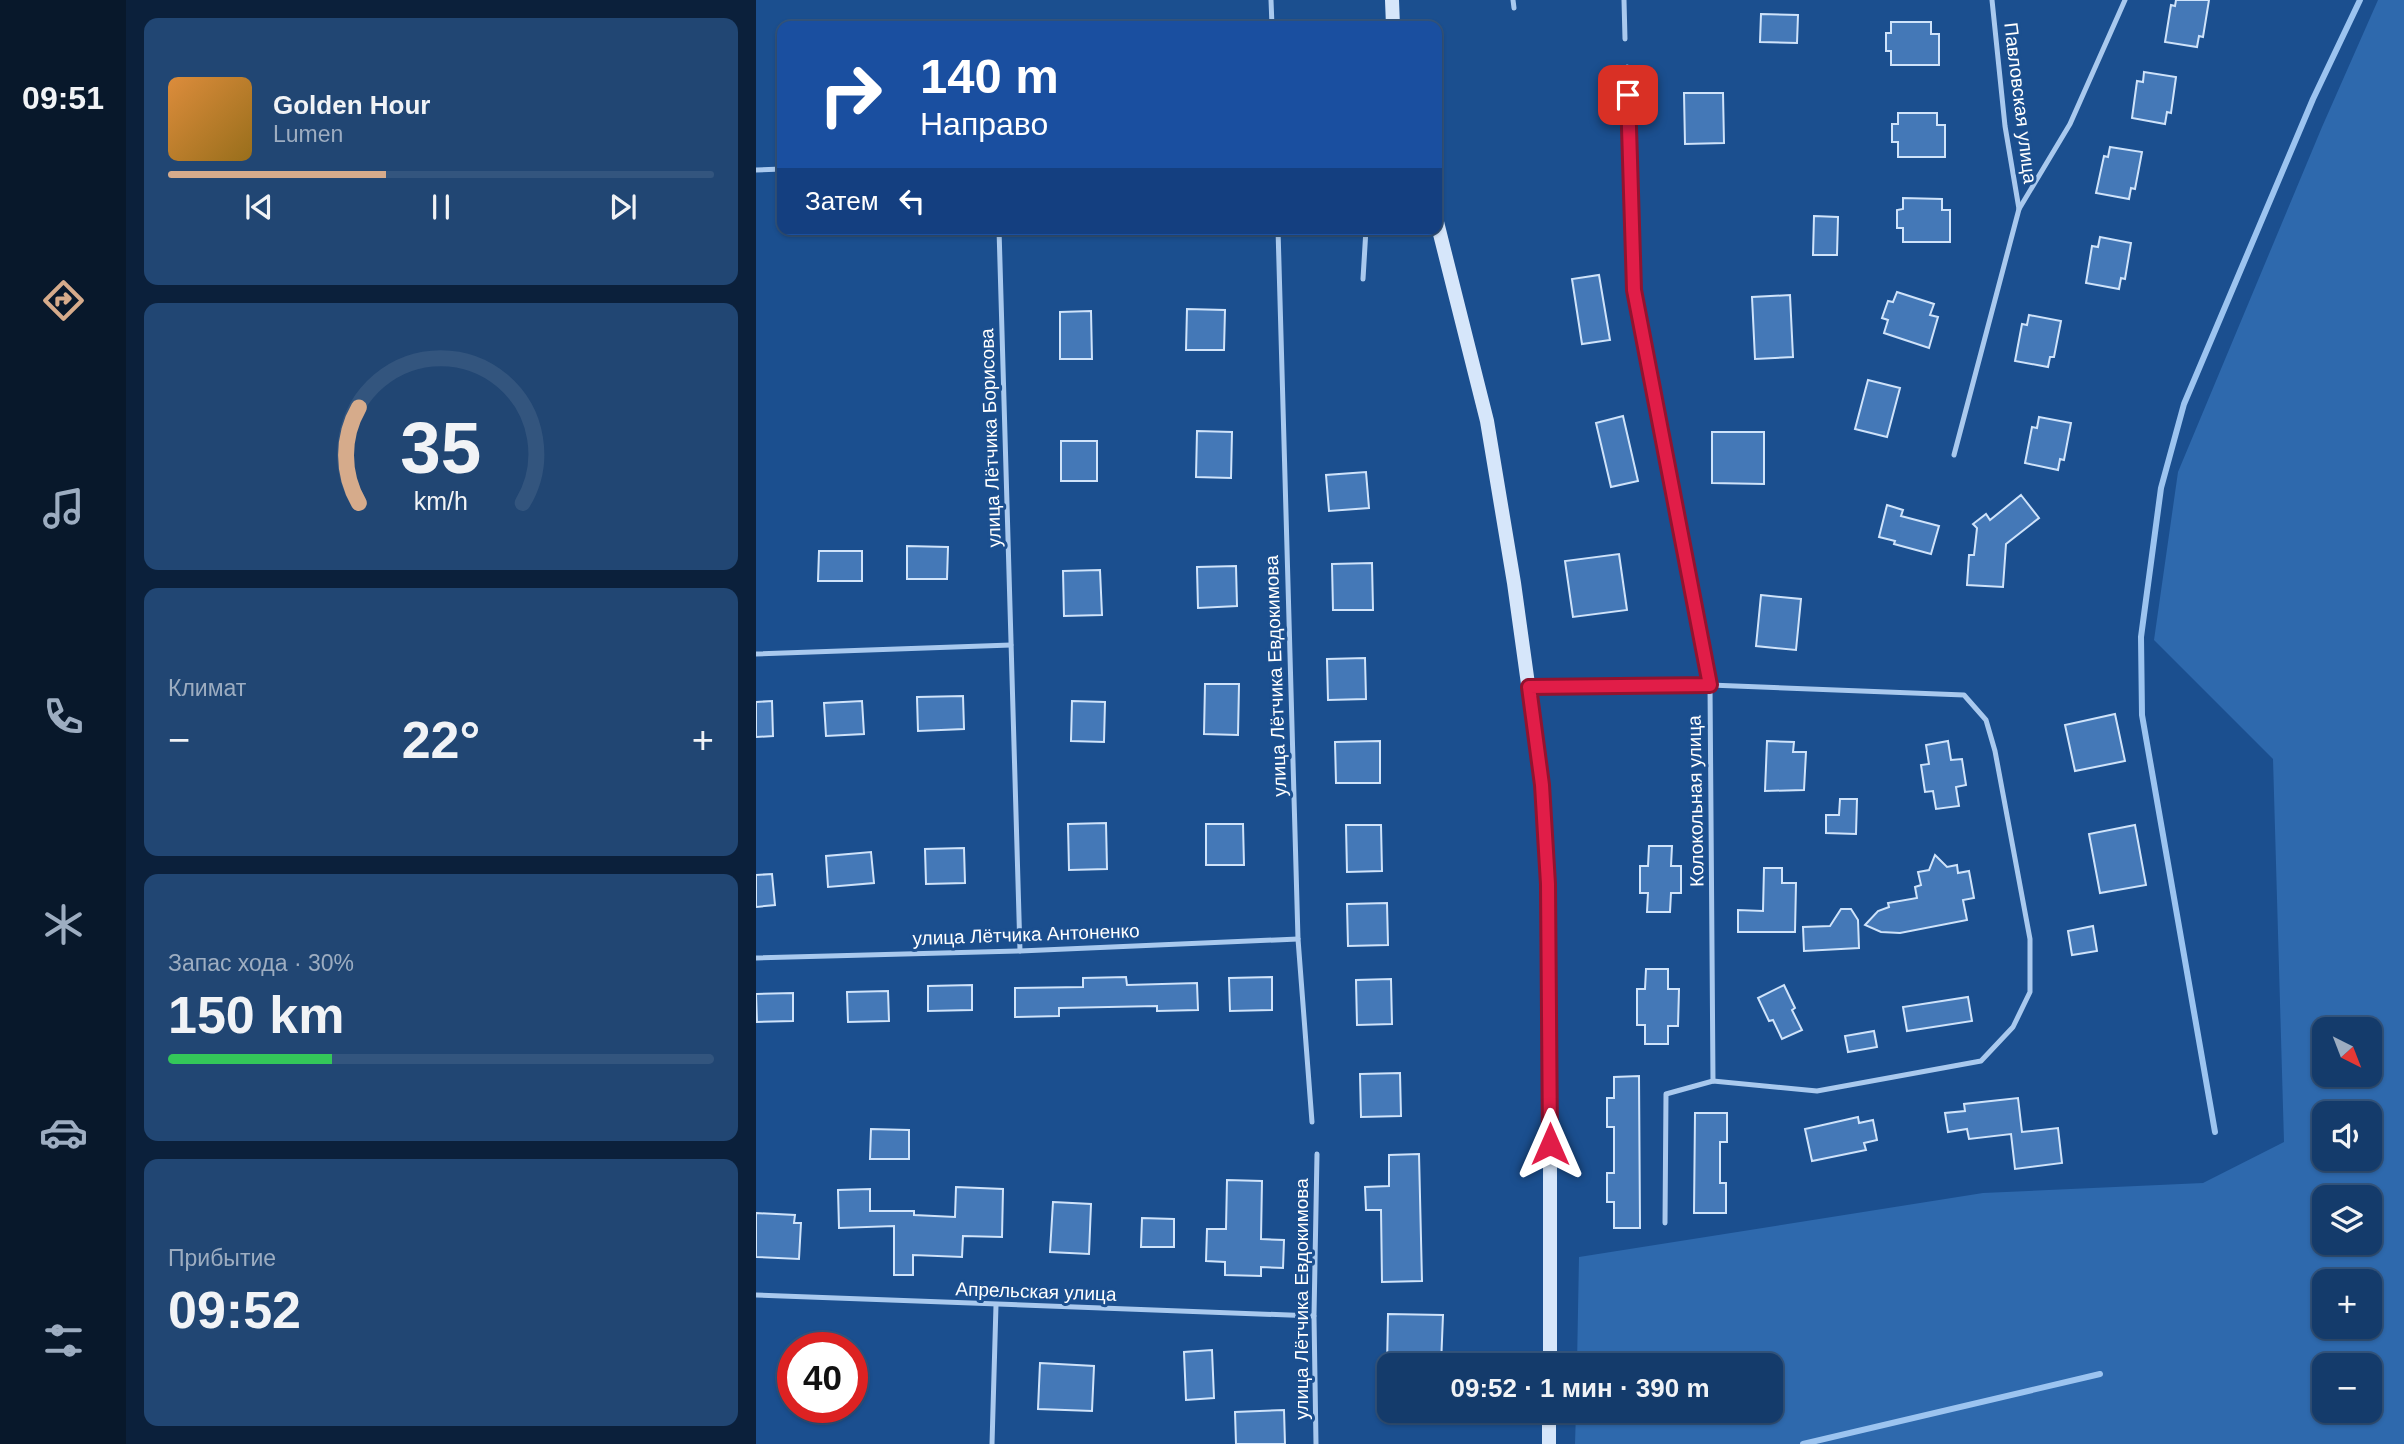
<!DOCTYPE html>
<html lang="ru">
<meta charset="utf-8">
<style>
:root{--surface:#143b6b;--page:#214673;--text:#f1f3f6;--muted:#9dadc1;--line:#33557e;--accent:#d6ab8b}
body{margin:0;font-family:Arial,sans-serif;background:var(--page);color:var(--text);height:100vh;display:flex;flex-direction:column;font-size:26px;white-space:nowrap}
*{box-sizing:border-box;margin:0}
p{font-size:23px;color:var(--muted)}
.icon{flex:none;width:38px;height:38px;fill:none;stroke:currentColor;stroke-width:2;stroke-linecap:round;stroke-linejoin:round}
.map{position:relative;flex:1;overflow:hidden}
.drawer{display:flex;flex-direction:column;gap:18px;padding:18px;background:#0b203b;width:630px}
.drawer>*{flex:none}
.hud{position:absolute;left:21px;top:21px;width:665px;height:214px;border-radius:14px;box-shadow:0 2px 5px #0004,0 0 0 2px var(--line);background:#1a4fa0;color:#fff;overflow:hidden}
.needle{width:46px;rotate:138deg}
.buttons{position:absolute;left:1556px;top:1017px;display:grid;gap:14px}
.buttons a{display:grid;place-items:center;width:70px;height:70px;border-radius:14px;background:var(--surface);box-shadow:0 2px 5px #0004,0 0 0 2px var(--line);font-size:35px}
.speed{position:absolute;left:21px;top:1332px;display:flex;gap:14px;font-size:35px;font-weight:700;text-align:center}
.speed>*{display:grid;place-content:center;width:91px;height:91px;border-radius:50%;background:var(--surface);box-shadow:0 2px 5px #0004,0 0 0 2px var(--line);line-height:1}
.speed .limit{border:10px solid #d22;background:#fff;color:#111}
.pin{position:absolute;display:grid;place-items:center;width:60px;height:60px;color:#fff;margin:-30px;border-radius:14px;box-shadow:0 4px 10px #0006}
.me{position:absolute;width:77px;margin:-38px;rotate:0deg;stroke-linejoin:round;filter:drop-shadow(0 0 5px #0008)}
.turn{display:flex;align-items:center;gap:24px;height:147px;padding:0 28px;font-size:32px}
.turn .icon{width:91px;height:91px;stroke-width:2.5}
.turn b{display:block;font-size:49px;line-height:60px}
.then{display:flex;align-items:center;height:66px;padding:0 28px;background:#0003;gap:14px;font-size:26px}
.big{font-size:52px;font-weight:800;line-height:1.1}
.drawer .tile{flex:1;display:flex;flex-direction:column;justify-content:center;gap:10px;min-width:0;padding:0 24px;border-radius:14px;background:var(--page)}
.drawer .dial{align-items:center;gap:0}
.dial svg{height:182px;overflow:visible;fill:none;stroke:var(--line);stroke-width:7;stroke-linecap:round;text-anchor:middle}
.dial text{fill:var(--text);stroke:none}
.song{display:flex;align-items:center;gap:21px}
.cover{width:84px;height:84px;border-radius:10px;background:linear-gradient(135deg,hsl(30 70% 55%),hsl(40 70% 35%))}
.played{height:7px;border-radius:4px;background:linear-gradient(90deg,var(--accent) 40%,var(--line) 40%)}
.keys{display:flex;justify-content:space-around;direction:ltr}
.heat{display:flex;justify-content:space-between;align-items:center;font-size:38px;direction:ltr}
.charge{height:10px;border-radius:5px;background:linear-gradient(90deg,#34c759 30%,var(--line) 0)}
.trip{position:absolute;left:621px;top:1353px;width:406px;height:70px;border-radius:14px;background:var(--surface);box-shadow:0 2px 5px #0004,0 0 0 2px var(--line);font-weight:800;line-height:70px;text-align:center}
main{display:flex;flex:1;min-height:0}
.dock{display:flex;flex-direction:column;width:126px;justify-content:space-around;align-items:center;background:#08182b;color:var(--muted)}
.dock .icon{width:49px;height:49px}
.dock .active{color:var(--accent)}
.dock b{font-size:32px;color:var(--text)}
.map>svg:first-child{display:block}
.green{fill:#2e69ad;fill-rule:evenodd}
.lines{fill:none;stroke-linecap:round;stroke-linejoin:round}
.stream{stroke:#9cc4f0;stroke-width:6}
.building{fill:#4478b7;stroke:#cfe3fa;stroke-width:2}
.lane{stroke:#a9c9ee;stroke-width:5}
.secondary{stroke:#d6e6fa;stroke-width:14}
.route-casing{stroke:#92132f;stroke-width:18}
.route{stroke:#e11d48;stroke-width:12}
.labels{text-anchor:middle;stroke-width:6;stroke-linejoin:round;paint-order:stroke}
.street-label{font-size:19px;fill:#fff;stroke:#1b4f8f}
</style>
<main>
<nav class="dock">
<b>09:51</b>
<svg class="icon active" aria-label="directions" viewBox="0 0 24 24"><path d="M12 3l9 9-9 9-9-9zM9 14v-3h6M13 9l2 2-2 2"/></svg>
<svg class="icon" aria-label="music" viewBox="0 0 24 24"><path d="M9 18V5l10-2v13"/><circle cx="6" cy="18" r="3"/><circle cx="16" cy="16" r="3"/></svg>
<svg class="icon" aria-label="phone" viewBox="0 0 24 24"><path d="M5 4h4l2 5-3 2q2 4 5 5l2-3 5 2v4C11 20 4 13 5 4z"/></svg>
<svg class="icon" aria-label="climate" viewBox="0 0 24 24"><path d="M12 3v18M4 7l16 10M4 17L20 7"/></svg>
<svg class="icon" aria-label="car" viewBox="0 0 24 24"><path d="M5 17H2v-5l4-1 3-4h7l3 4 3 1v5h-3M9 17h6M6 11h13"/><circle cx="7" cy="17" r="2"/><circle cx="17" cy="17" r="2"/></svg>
<svg class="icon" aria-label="filters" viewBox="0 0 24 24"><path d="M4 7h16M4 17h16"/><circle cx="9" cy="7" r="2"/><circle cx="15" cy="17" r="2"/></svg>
</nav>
<section class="drawer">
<div class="tile">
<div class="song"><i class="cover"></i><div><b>Golden Hour</b><p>Lumen</p></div></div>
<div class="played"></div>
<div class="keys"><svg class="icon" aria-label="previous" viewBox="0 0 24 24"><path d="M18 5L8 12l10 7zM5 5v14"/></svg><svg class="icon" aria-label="pause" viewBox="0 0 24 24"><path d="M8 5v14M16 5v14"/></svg><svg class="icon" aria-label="next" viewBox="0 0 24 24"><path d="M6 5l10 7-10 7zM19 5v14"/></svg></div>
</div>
<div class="tile dial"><svg viewBox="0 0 100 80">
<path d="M14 69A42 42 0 1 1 86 69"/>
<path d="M14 69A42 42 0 0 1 14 27" stroke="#d6ab8b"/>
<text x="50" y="56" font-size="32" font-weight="700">35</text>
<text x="50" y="72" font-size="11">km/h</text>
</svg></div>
<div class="tile"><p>Климат</p>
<div class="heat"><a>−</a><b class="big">22°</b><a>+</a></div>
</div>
<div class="tile"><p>Запас хода · 30%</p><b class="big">150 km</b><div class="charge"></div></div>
<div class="tile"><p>Прибытие</p><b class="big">09:52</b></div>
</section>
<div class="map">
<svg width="1648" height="1444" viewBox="0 0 1648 1444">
<rect width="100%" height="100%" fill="#1b4f8f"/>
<!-- green -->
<path class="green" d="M1622,0H1648V1444H819L820,1411L1015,1410V1365H821L823,1257L1227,1193L1447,1183L1528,1142L1517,759L1398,640L1422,472L1566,127ZM1614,1029V1074H1568V1029ZM1614,1113V1158H1568V1113ZM1568,1197H1614V1242H1568ZM1568,1281H1614V1326H1568ZM1568,1365H1614V1410H1568Z"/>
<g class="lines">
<!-- stream -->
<g class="stream">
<path d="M1459,1132L1386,715L1385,637L1405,488L1428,404L1557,99L1604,0"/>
<path d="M1047,1444L1344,1374"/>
</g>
</g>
<!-- building -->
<g class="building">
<path d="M1420,0H1453L1447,37L1443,36L1441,47L1409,42L1415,5L1419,6Z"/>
<path d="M1005,14L1042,15L1041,43L1004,42Z"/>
<path d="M1135,22H1175V34H1183V65H1135V51H1130V33H1135Z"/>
<path d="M1388,72L1420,77L1415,113L1411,112L1409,124L1376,118L1381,81L1387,82Z"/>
<path d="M928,93H967L968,143L929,144Z"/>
<path d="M1142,113H1181V125H1189V157H1142V142H1136V124H1142Z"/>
<path d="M1354,147L1386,152L1379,189L1375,188L1373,199L1340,193L1348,156L1352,157Z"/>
<path d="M1147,198L1186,199V210H1194V242H1147V228H1141V210L1147,209Z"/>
<path d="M1058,216L1082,217L1081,255H1057Z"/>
<path d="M1344,237L1375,243L1369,279L1365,278L1363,289L1330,283L1336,246L1342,247Z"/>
<path d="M843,275L854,340L826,344L816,279Z"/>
<path d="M1141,292L1178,304L1174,315L1182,317L1173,348L1128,333L1132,320L1126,318L1132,301L1137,302Z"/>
<path d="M1034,295L1037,357L999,359L996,297Z"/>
<path d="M431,309L469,310L468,350H430Z"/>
<path d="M335,311L336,359H304V312Z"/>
<path d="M1273,315L1305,321L1298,357H1294L1292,367L1259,361L1266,324L1271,325Z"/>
<path d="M1112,380L1144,388L1131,437L1099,429Z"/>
<path d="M867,416L882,481L855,487L840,423Z"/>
<path d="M1283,417L1315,423L1308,460L1304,459L1302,470L1269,463L1276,427L1281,428Z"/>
<path d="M441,431L476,432L475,478L440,477Z"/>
<path d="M956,432H1008V484L956,483Z"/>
<rect x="305" y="441" width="36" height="40"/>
<path d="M610,472L613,508L573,511L570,475Z"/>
<path d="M1265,495L1283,518L1250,544L1247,587L1211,585L1213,555H1218L1221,528L1217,524L1230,514L1234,520Z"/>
<path d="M1131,505L1147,510L1145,516L1183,526L1175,554L1138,544L1139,541L1123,537Z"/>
<path d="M151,546L192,547L191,579H151Z"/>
<path d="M63,551H106V581H62Z"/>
<path d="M863,554L871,610L817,617L809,561Z"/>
<path d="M616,563L617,610H577L576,564Z"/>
<path d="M480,566L481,606L442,608L441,567Z"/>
<path d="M344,570L346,615L308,616L307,571Z"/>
<path d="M1005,595L1045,599L1040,650L1000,646Z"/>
<path d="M609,658L610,699L572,700L571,659Z"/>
<path d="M449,684H483L482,735L448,734Z"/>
<path d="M207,696L208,729L162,731L161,697Z"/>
<path d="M16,701L17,736L0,737V702Z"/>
<path d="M106,701L108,734L70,736L68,703Z"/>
<path d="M316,701L349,702L348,742L315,741Z"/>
<path d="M1359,714L1369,761L1319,771L1309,725Z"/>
<path d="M624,741V783H580L579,742Z"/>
<path d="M1011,741L1038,742L1037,752H1050L1048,790L1009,791Z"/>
<path d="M1192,741L1195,760L1206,759L1210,785L1200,787L1203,806L1180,809L1177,791L1169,792L1165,765L1173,764L1170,745Z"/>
<path d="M1084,799H1101L1100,834L1070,833V815H1083Z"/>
<path d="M350,823L351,869L313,870L312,824Z"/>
<path d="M450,824H487L488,865H450Z"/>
<path d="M590,825H625L626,871L591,872Z"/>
<path d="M1379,825L1390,885L1344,893L1333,834Z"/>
<path d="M893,846H916L915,866H925V893H915L914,912H891L892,893H884V866H892Z"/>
<path d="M208,848L209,883L170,884L169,849Z"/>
<path d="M115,852L118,883L72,887L70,856Z"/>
<path d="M1179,855L1191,867L1201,865L1202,873L1213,871L1218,898L1207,900L1211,920L1144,933L1125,932L1109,925L1122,911L1133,907L1132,903L1161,898L1159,887L1165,885L1162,872L1173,870Z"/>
<path d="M1008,868H1026V883H1040L1039,932H982V910L1007,911Z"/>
<path d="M16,874L19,905L0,907V875Z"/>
<path d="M631,903L632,945L592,946L591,904Z"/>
<path d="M1085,909H1095L1102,920L1103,948L1048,951L1047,927L1074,926Z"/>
<path d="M1337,926L1341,951L1316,955L1312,931Z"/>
<path d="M890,969H912V989H923L922,1026H912V1044H889V1025H881V989H889Z"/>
<path d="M370,977L371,985L441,983L442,1010L401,1011V1006L303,1008V1016L259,1017V988L327,987V978Z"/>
<path d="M516,977V1010L474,1011L473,978Z"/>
<path d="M635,979L636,1024L601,1025L600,980Z"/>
<path d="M216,985V1010L172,1011V986Z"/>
<path d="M1028,985L1039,1008L1036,1010L1046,1030L1026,1039L1017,1020L1013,1021L1002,998Z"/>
<path d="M132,991L133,1021L92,1022L91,992Z"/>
<path d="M37,993V1021L1,1022L0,994Z"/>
<path d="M1212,997L1216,1021L1151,1031L1147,1007Z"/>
<path d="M1118,1031L1121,1047L1092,1052L1089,1036Z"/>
<path d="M644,1073L645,1116L605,1117L604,1074Z"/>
<path d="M883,1076L884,1228H858V1202H851V1173H858V1127H851V1098H858V1077Z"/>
<path d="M1262,1098L1266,1132L1302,1128L1306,1163L1259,1169L1255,1134L1213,1139L1211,1129L1192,1132L1189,1113L1209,1111L1208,1104Z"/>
<path d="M939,1113H971V1142H964V1183H970V1213H938Z"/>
<path d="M1102,1117L1103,1123L1117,1120L1121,1140L1108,1143L1110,1150L1056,1161L1049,1129Z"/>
<path d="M115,1129L153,1130V1159H114Z"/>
<path d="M663,1154L666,1281L626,1282L625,1210H610L609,1187L633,1186V1155Z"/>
<path d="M471,1180L506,1181L505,1239L528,1240L527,1268L505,1267V1276L469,1275V1262L450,1261L451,1229H470Z"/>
<path d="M200,1187L247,1189L246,1237L207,1236L206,1257L157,1255V1275H138V1226L83,1228L82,1190L114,1189V1211H158V1215L199,1217Z"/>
<path d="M297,1202L335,1204L333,1254L294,1252Z"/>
<path d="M0,1213L39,1215L38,1223H45L43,1259L0,1257Z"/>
<path d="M386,1218L418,1219V1247H385Z"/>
<path d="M632,1314L687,1315L685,1365H631Z"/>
<path d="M456,1350L458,1398L430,1400L428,1352Z"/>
<path d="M284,1363L338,1366L336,1411L282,1409Z"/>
<path d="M528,1410L529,1444H480L479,1412Z"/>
</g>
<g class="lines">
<!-- lane -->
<g class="lane">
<path d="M515,0L516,26"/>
<path d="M757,0L758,8"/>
<path d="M868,0L869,39"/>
<path d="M1236,0L1249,126L1263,209"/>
<path d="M871,67L878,290L954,685L957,1081"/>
<path d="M0,170L26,169"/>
<path d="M243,229L264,951"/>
<path d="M522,229L542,939L556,1122"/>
<path d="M607,279L610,229"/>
<path d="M1198,455L1263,209L1314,124L1369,0"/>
<path d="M0,654L255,645"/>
<path d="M773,687L954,685L1208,695L1230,720L1239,751L1274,939V992L1257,1027L1225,1061L1061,1091L957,1081L910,1094L909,1223"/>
<path d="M0,958L264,951L542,939"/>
<path d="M0,1295L558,1316"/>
<path d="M236,1444L240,1305"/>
<path d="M560,1444L558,1316L561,1154"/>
</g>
<!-- secondary -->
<g class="secondary">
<path d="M636,0L637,26"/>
<path d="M681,222L731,421L758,583L786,785L792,884L794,1045V1365"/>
<path d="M793,1444V1410"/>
</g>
</g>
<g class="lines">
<!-- route casing -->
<g class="route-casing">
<path id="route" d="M794,1144L792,884L786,785L773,687L954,685L878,290L872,95"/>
</g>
<!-- route -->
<use href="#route" class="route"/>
</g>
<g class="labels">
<!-- street labels -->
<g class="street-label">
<text transform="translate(1265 103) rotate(83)" y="7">Павловская улица</text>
<text transform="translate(234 438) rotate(-92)" y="7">улица Лётчика Борисова</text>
<text transform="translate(519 676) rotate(-92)" y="7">улица Лётчика Евдокимова</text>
<text transform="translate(939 801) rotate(-91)" y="7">Колокольная улица</text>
<text transform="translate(270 934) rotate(-2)" y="7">улица Лётчика Антоненко</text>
<text transform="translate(280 1291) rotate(2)" y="7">Апрельская улица</text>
<text transform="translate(545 1299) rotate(-90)" y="7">улица Лётчика Евдокимова</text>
</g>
</g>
</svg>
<div class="buttons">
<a><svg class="needle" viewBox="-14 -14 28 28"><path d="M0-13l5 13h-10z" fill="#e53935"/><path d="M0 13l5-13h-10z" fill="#9dadc1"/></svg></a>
<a><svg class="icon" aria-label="sound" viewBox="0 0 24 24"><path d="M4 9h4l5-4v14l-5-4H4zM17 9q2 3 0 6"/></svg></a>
<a><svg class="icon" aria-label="layers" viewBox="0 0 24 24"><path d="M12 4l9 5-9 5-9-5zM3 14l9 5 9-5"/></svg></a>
<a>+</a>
<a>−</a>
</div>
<div class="speed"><div class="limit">40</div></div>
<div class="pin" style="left:872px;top:95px;background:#d93025"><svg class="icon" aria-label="arrive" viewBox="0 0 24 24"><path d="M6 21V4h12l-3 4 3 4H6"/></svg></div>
<svg class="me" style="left:794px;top:1144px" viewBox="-20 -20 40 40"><path d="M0-17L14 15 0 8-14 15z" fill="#e11d48" stroke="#fff" stroke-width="4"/></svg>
<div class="trip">09:52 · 1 мин · 390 m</div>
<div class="hud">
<div class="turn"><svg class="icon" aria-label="right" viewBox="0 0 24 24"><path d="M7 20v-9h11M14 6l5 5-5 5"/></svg><div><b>140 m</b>Направо</div></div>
<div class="then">Затем<svg class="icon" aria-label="left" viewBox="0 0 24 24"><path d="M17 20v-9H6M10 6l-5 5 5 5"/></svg></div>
</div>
</div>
</main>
